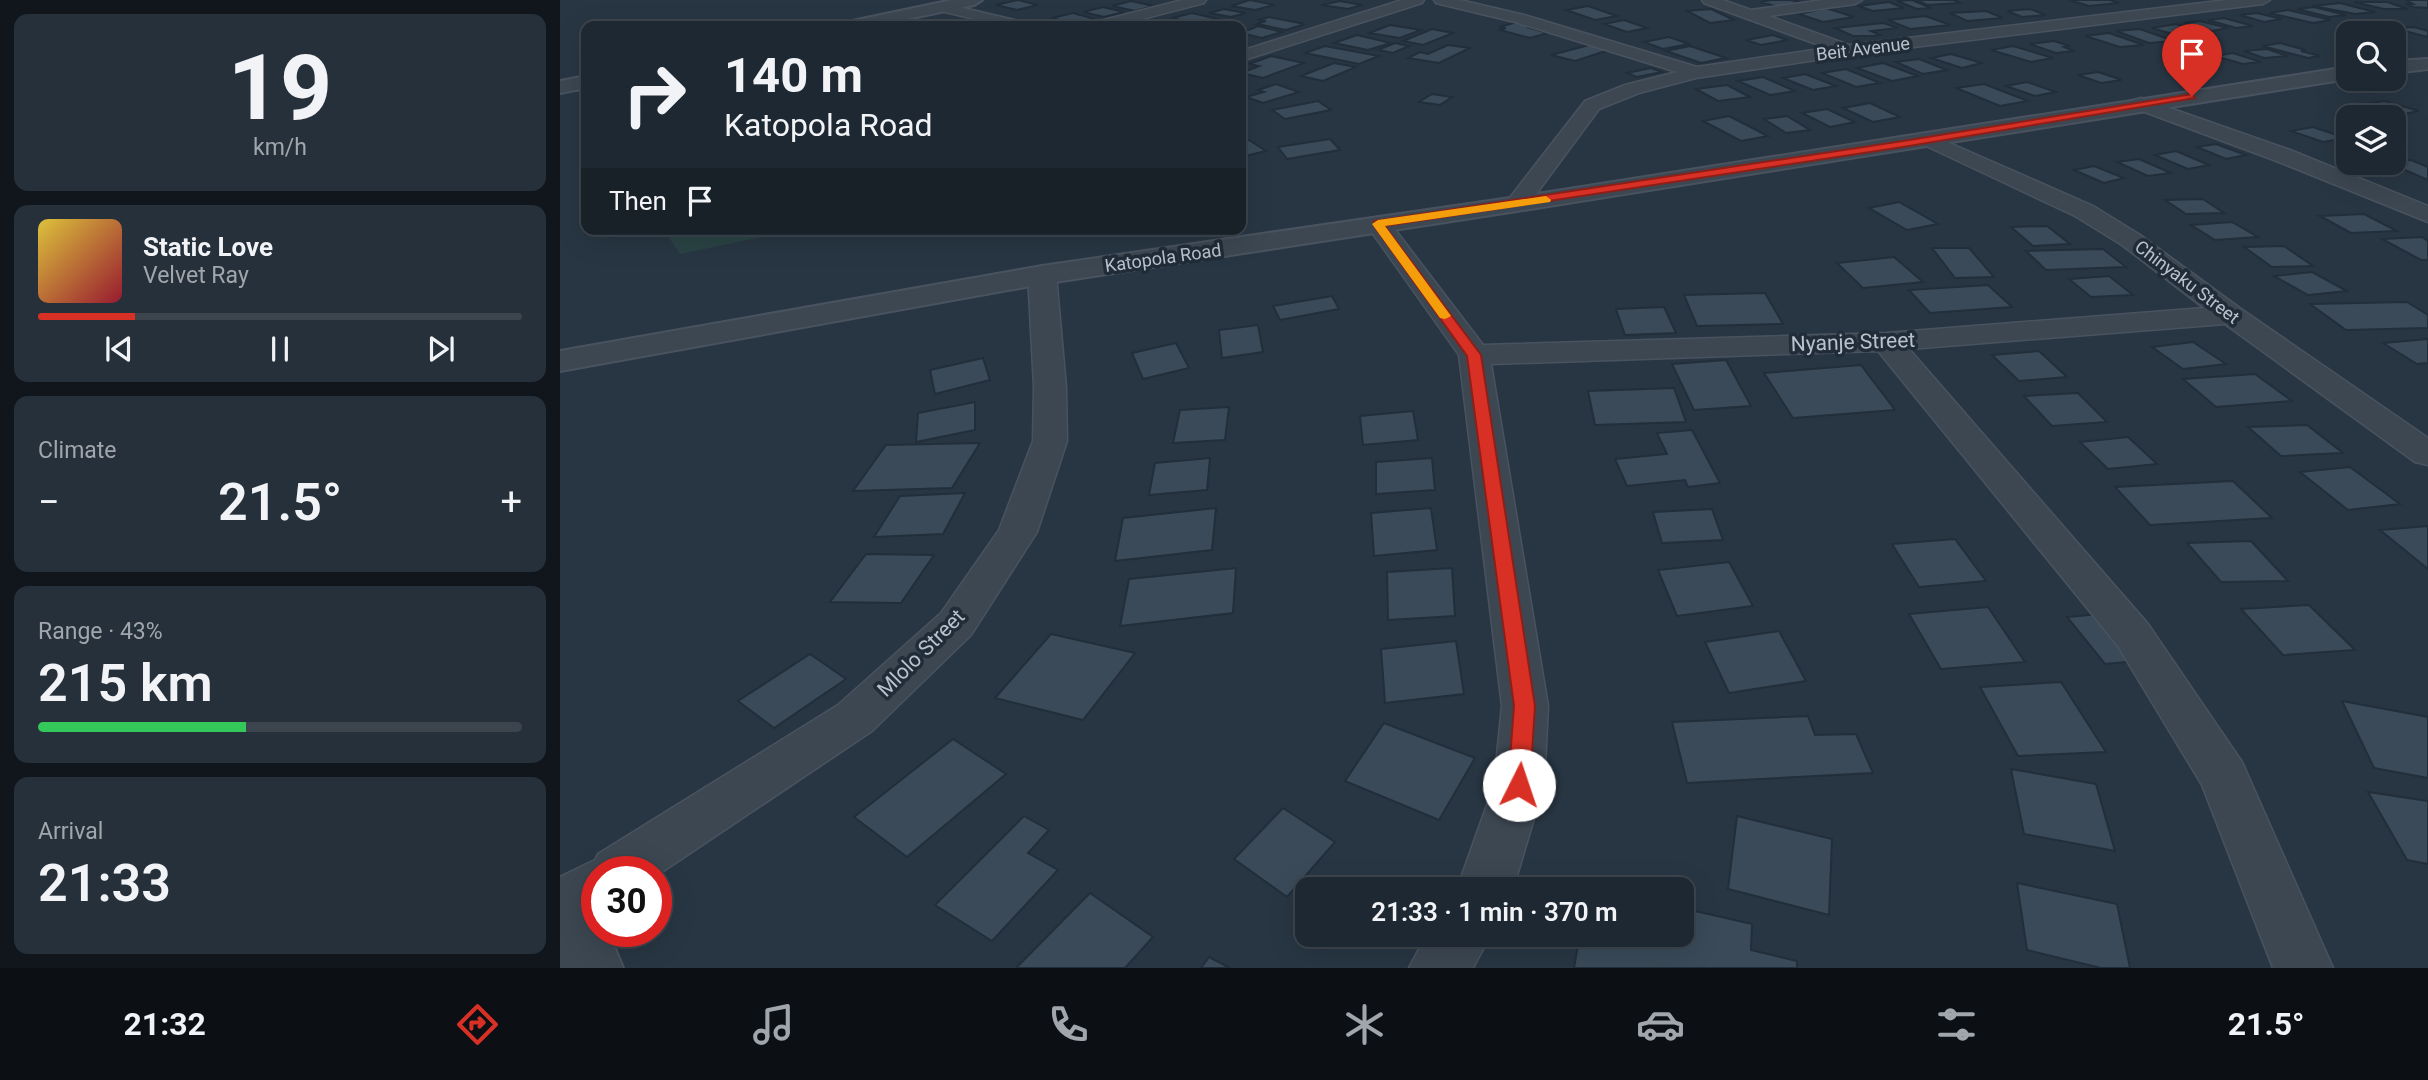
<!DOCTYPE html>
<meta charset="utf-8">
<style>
:root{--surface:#1e2832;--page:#26303a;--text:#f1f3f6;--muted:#a1a6ac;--line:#3c444d;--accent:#d93025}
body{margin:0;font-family:Roboto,sans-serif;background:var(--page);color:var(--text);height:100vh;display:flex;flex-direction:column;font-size:26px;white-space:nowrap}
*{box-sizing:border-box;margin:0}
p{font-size:23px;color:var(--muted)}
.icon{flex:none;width:38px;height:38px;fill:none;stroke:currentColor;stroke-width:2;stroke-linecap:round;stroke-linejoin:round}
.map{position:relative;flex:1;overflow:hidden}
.sheet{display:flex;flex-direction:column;gap:14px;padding:14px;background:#10161c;width:560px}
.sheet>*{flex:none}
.guide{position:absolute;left:21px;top:21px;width:665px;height:214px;border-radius:14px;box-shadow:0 7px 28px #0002,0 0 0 2px var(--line);background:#1e2832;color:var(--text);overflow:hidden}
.buttons{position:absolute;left:1776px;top:21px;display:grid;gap:14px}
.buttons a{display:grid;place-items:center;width:70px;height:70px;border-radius:14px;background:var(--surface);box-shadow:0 7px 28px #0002,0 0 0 2px var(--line);font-size:35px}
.speed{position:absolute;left:21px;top:856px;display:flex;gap:14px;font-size:35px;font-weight:700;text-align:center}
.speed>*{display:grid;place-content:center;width:91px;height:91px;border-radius:50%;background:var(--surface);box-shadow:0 7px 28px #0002,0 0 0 2px var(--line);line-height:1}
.speed .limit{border:10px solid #d22;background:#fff;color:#111}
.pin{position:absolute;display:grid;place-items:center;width:60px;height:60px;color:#fff;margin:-72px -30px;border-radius:50% 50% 50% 0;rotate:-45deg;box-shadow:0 0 7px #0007}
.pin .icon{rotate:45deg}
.me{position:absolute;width:77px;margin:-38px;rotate:4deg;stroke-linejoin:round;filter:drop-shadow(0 0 5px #0008)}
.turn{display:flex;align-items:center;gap:24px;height:147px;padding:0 28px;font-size:32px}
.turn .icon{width:91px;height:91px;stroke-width:2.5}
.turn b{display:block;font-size:49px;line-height:60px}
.then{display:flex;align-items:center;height:66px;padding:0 28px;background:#0003;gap:14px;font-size:26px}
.big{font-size:52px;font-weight:600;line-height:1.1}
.sheet .tile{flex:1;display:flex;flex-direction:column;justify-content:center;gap:10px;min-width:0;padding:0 24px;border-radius:14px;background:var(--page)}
.sheet .dial{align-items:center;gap:0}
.dial b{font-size:91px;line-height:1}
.song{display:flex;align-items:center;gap:21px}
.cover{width:84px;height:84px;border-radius:10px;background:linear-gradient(135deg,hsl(50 70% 55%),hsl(350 70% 35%))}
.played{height:7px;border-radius:4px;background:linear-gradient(90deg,var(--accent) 20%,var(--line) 20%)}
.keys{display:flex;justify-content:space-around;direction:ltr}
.heat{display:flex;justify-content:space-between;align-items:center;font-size:38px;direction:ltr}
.charge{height:10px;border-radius:5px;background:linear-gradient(90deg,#34c759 43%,var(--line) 0)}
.trip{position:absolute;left:735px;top:877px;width:399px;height:70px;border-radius:14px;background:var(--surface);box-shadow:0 7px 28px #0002,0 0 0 2px var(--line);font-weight:600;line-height:70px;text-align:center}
.menu{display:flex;height:112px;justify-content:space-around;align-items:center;background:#0c1014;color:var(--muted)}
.menu .icon{width:49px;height:49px}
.menu .active{color:var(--accent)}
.menu b{font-size:32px;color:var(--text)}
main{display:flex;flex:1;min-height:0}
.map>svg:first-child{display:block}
.green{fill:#2a4344}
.building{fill:#3a4a58;stroke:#222e3a;stroke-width:2}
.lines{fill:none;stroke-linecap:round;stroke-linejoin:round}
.minor-casing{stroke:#49535f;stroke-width:3}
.tertiary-casing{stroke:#49535f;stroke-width:4}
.minor{fill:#3c4752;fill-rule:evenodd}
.tertiary{fill:#3c4752;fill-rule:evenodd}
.route{fill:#d93025;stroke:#8d1f18;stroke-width:2}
.slow{fill:#f59e0b}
.labels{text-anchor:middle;stroke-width:7;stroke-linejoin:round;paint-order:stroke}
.far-street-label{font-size:18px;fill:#b9c2cc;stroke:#202c38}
.street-label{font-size:21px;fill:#b9c2cc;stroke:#202c38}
</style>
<main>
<section class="sheet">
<div class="tile dial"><b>19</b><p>km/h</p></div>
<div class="tile">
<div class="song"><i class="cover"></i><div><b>Static Love</b><p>Velvet Ray</p></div></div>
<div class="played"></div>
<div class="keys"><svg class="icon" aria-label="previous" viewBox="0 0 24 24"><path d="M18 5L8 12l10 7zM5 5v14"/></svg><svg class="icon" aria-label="pause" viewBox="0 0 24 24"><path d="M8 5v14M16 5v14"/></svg><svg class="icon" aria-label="next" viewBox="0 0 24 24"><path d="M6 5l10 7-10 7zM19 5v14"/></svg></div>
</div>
<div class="tile"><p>Climate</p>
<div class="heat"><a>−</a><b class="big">21.5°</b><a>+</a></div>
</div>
<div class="tile"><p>Range · 43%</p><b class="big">215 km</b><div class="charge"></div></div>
<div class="tile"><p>Arrival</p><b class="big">21:33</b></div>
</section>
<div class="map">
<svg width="1868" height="968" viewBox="0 0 1868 968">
<rect width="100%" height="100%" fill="#283643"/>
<!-- green -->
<path class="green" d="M103,229H240L120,254Z"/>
<!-- building -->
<g class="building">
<path d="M458,0L478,5L457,10L436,5Z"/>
<path d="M690,0L714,5L695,10L671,6Z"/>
<path d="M1211,0H1232L1240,2L1218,7L1201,2Z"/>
<path d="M1352,0L1371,8L1357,9L1337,1Z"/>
<path d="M1357,0H1394L1400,3L1367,5Z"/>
<path d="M1509,0H1550L1559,3L1529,6Z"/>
<path d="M1846,0H1868V8L1853,7L1846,4H1853Z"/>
<path d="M571,1L594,6L575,11L552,6Z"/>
<path d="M780,1L802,5L788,9L761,5Z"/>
<path d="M1329,2L1344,8L1313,11L1298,6Z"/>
<path d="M1794,2H1827L1848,9H1824Z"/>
<path d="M1780,3L1815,12L1795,14L1753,6Z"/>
<path d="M1028,6L1057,16L1035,20L1006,10Z"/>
<path d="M543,7L564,12L544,17L523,12Z"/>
<path d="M1754,7L1786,15L1769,17L1737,9Z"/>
<path d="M1266,8L1294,17L1263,22L1239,14Z"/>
<path d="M664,9L686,13L671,17L649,13Z"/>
<path d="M1151,9L1174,20L1150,23L1127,11Z"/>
<path d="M1470,9L1486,15L1462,17L1447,11Z"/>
<path d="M1728,10L1771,20L1753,23L1709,13Z"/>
<path d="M1426,11L1443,18L1407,21L1390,13Z"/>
<path d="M513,13L535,19L514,24L492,18Z"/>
<path d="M632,13L662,20L643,25L612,18Z"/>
<path d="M1697,13L1722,19L1704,22L1680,15Z"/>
<path d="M1365,16L1391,25L1350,29L1328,20Z"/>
<path d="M709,17L745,24L726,30L697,24L706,21L698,20Z"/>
<path d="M1664,18L1693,26L1676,28L1648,20Z"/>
<path d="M1064,20L1087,28L1067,32L1044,24Z"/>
<path d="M1640,21L1668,28L1652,31L1624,23Z"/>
<path d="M957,22L972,26L967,27L988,33L970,38L940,30L946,28L939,27Z"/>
<path d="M1323,23L1338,28L1311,31L1320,35L1313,36H1293L1275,28Z"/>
<path d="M1616,24L1654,35L1630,39L1592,28Z"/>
<path d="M830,25L861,30L840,38L809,33Z"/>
<path d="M698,26L722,32L702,38L681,33Z"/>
<path d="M1854,27L1868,31V37L1833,28Z"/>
<path d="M872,29L893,33L863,45L843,41Z"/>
<path d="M1580,29L1614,41L1589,43L1556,31Z"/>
<path d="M1549,33L1584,45L1560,47L1525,36Z"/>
<path d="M797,35L831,43L808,50L774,43Z"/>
<path d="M1213,35L1228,40L1201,45L1186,40Z"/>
<path d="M1109,37L1129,44L1103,49L1084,42Z"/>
<path d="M1494,41L1510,46L1504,47L1514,51L1496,53L1470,44Z"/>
<path d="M835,43L849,46L833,53L818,50Z"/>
<path d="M1720,43L1746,50L1741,51L1760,56L1748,58L1702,46Z"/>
<path d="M1033,44L1052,49L1015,61L991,55Z"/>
<path d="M888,45L910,48L879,63L848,58L860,52L868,54Z"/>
<path d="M765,46L819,56L799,64L745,53Z"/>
<path d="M1130,46L1166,58L1141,63L1106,51Z"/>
<path d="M1453,46L1493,58L1471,62L1431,50Z"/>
<path d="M1707,49L1728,56L1704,58L1684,51Z"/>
<path d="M1673,53L1701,62L1683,64L1655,56Z"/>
<path d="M1391,54L1422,63L1402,68L1371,58Z"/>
<path d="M711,56L744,63L703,78L681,73L699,66L689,64Z"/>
<path d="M1638,58L1658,64L1633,68L1613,62Z"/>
<path d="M1359,59L1387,70L1363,74L1336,62Z"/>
<path d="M774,63L796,67L763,81L741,76Z"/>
<path d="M1323,63L1358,76L1332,81L1297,68Z"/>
<path d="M1091,68L1102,72L1077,77L1067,73Z"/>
<path d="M1286,69L1320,83L1296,87L1262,73Z"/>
<path d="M1538,72L1562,80L1541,83L1518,75Z"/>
<path d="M1245,74L1276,86L1253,90L1223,78Z"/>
<path d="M1203,77L1235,91L1210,95L1178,81Z"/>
<path d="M1467,82L1496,92L1475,96L1446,86Z"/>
<path d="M716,84L739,92L703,103L686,97L704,92L698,90Z"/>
<path d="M1424,84L1468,101L1440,106L1396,88Z"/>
<path d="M1167,85L1190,97L1158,101L1136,89Z"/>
<path d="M872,94L892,97L880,105L859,102Z"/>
<path d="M758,101L771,110L725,119L712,110Z"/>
<path d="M1824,101L1859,111L1833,116L1798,105Z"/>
<path d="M1310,103L1340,117L1313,122L1283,108Z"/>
<path d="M1267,109L1295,122L1270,127L1242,113Z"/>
<path d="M1169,116L1208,136L1181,141L1143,121Z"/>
<path d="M1227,116L1250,130L1226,133L1204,119Z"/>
<path d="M1753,127L1786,138L1763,142L1731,131Z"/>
<path d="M770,139L780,150L727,159L718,147Z"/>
<path d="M689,140L706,151L681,157V142Z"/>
<path d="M1656,144L1686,155L1666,159L1637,147Z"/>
<path d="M1616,151L1649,165L1628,169L1595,155Z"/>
<path d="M1579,159L1611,173L1588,176L1557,162Z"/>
<path d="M1851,160L1868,167V180L1836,166L1847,165L1838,162Z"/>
<path d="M1534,166L1564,178L1544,183L1514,170Z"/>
<path d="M1643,199L1664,213L1626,214L1605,200Z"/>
<path d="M1339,202L1378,224L1347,230L1309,208Z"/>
<path d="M1804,214L1837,231L1791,233L1760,216Z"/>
<path d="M1672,222L1698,237L1655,240L1631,225Z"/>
<path d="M1487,226L1510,244L1473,246L1451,227Z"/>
<path d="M1862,237L1868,241V260H1861L1822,239Z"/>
<path d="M1724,246L1753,266L1712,267L1684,247Z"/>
<path d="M1372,248H1409L1434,277L1395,278Z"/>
<path d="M1543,249L1566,267L1486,270L1466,251Z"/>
<path d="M1334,257L1363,282L1303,288L1277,263Z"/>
<path d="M1752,272L1787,291L1748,295L1714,276Z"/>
<path d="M1549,276L1573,295L1531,297L1509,279Z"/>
<path d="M1428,285L1452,307L1370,313L1349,290Z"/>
<path d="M1205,293L1223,324L1137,326L1124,295Z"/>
<path d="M772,296L779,309L720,320L713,306Z"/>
<path d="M1847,302L1868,315V328L1786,330L1750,304Z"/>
<path d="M1104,307L1116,333L1065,335L1056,309Z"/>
<path d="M698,325L703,352L662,358L659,330Z"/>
<path d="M1868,339V363L1857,364L1823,343Z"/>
<path d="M1633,342L1666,364L1623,369L1592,347Z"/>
<path d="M616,343L629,368L583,379L572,353Z"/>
<path d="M1479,351L1507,377L1459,381L1432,355Z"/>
<path d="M423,358L430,380L375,394L370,370Z"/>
<path d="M1166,360L1191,406L1134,410L1112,364Z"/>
<path d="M1301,365L1335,410L1233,418L1204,373Z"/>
<path d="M1695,374L1732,401L1656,407L1623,379Z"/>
<path d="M1114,388L1126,422L1035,425L1028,391Z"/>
<path d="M1518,393L1547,422L1492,426L1464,396Z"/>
<path d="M415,402V430L356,442L358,413Z"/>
<path d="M669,407L665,440L613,443L620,410Z"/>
<path d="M853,411L858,440L803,445L800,416Z"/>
<path d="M1747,425L1783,453L1721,456L1688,427Z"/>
<path d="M1132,430L1160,483L1128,487L1125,480L1067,486L1055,459L1107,454L1097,433Z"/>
<path d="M1568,437L1597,464L1548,469L1520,442Z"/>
<path d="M420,443L392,488L293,491L326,445Z"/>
<path d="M650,458L647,490L589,495L595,463Z"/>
<path d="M872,458L875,490L816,494V462Z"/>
<path d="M1790,467L1840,504L1788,510L1740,472Z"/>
<path d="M1673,481L1712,518L1590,525L1555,487Z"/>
<path d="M405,493L383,534L314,537L340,496Z"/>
<path d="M656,508L652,550L555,561L563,518Z"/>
<path d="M871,508L877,550L814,556L811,513Z"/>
<path d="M1152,509L1163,540L1102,543L1093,512Z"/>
<path d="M1868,526V569L1820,530Z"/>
<path d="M1395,539L1426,581L1359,587L1332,544Z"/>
<path d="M1691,541L1728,581L1661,582L1627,543Z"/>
<path d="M306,554L374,555L341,603L270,602Z"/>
<path d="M1169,562L1193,606L1117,616L1098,570Z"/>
<path d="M676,568L673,613L560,626L569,579Z"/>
<path d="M892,568L895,616L828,620L827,572Z"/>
<path d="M1749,605L1795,650L1723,655L1681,609Z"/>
<path d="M1428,607L1465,662L1381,669L1349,614Z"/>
<path d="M1550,613L1588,660L1545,664L1507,617Z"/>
<path d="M1219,631L1246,681L1169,693L1145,642Z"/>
<path d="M491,634L575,653L523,720L435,698Z"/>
<path d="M896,641L904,694L825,703L821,649Z"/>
<path d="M250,654L286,679L214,728L178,701Z"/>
<path d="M1501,682L1546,752L1458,756L1420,687Z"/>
<path d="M1782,701L1868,717V778L1814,768Z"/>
<path d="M1248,716L1255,735L1296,734L1313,773L1127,783L1112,722Z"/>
<path d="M824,723L915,758L879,820L785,781Z"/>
<path d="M393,739L446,774L347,857L294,817Z"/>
<path d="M1451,769L1536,784L1555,851L1464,834Z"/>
<path d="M1808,792L1868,801V864L1847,860Z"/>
<path d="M723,808L775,842L727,897L674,859Z"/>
<path d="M464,816L489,830L468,853L498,870L432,941L375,905Z"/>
<path d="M1177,816L1272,839L1269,915L1168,889Z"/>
<path d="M1457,883L1557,904L1570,968H1541L1467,950Z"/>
<path d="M530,893L593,937L565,968H456Z"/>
<path d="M1122,908L1192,924L1191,950L1237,961V968H1014L1020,934H1122Z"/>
<path d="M649,957L670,968H641Z"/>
</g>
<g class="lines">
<!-- minor casing -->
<g class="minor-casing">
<g id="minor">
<path d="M622,0H646L644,3L555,26H530L532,23Z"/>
<path d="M842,0H864L862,3L681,61V51Z"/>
<path d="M874,0H900L964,15L1137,67L1267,48L1144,3L1142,0H1163L1191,10L1263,0H1302L1295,4L1209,16L1289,45L1667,0H1710L1703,4L1289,55L1136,78L1079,93L1039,109L965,209H949L945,204L1025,101L1065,85L1117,72L955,22L876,3Z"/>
<path d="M382,3L467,23L469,26H443L377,10L375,7Z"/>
<path d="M1581,98L1730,150L1868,206V222L1714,160L1574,108L1571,104L1574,100Z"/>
<path d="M1369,134L1533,206L1580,235L1681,309L1868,438V465L1855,462L1665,324L1349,349L1588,624L1682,762L1773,968H1713L1642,785L1558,646L1318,351L931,364L988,706L984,785L953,889H897L934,785L942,706L899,355L806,224L809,219L818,217L827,219L923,345L1326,333L1644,308L1562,245L1515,216L1362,144L1359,140L1362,136Z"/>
<path d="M482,267L492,269L496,275L506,387L507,441L477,532L411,635L312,731L96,876V872H37V916L0,935V877L35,860L38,854L278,705L381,613L439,530L473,441L474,387L468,275L472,269Z"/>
<path d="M867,934H931L913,968H849Z"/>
</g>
</g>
<!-- tertiary casing -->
<g class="tertiary-casing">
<g id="tertiary">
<path d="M392,0H422L414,5L314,26H284L292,21Z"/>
<path d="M1868,59V69L1834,73V61Z"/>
<path d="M1788,67V79L957,211L482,284L0,371V351L482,266L957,197Z"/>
<path d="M26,76V88L0,93V81Z"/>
<path d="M0,891C18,898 37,909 37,931H43L54,946L63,968H0Z"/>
</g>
</g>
<!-- minor -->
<use href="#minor" class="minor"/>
<!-- tertiary -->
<use href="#tertiary" class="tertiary"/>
</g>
<!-- route -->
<path class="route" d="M1632,94L1635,98L1343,147L825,226L921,355L975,706L970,785L967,791L959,794L951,791L948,785L954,706L907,356L814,226V221L1343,141Z"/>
<!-- slow -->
<path class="slow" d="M986,196L991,200L990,202L825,226L891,316L885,319L880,318L812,224L818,220Z"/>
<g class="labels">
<!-- far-street labels -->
<g class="far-street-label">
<text transform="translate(1303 49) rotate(-7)" y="6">Beit Avenue</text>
<text transform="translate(603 258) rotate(-8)" y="6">Katopola Road</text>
<text transform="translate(1627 282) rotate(37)" y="6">Chinyaku Street</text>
</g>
<!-- street labels -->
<g class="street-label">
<text transform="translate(1293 342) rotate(-2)" y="7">Nyanje Street</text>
<text transform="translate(361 653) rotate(-45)" y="7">Mlolo Street</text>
</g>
</g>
</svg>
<div class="buttons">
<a><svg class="icon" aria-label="search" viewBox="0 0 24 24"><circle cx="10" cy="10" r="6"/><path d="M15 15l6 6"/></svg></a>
<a><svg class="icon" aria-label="layers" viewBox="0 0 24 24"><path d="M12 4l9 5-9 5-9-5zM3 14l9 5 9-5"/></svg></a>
</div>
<div class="speed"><div class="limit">30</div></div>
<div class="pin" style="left:1632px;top:96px;background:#d93025"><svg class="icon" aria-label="arrive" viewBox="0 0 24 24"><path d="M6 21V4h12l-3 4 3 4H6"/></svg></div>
<svg class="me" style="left:959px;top:785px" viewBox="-20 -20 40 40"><circle r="19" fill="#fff"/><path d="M0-13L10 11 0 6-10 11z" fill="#d93025"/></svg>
<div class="trip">21:33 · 1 min · 370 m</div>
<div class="guide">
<div class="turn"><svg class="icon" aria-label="right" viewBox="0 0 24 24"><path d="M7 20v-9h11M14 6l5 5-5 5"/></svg><div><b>140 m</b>Katopola Road</div></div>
<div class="then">Then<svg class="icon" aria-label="arrive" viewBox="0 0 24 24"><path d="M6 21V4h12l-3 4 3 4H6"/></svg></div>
</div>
</div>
</main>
<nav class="menu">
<b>21:32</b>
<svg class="icon active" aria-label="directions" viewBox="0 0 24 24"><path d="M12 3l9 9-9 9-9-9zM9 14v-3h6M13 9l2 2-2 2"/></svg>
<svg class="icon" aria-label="music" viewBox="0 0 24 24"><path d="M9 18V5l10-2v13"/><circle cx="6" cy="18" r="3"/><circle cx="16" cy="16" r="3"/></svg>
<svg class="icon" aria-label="phone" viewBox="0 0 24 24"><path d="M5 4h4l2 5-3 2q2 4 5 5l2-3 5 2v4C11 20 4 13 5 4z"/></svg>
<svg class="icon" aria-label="climate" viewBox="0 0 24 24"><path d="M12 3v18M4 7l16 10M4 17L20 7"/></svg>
<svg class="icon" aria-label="car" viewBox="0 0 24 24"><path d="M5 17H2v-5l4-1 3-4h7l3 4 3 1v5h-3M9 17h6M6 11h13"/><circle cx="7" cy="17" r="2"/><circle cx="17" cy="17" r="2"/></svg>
<svg class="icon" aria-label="filters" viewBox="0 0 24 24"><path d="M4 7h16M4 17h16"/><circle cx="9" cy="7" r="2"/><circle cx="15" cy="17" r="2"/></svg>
<b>21.5°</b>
</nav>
